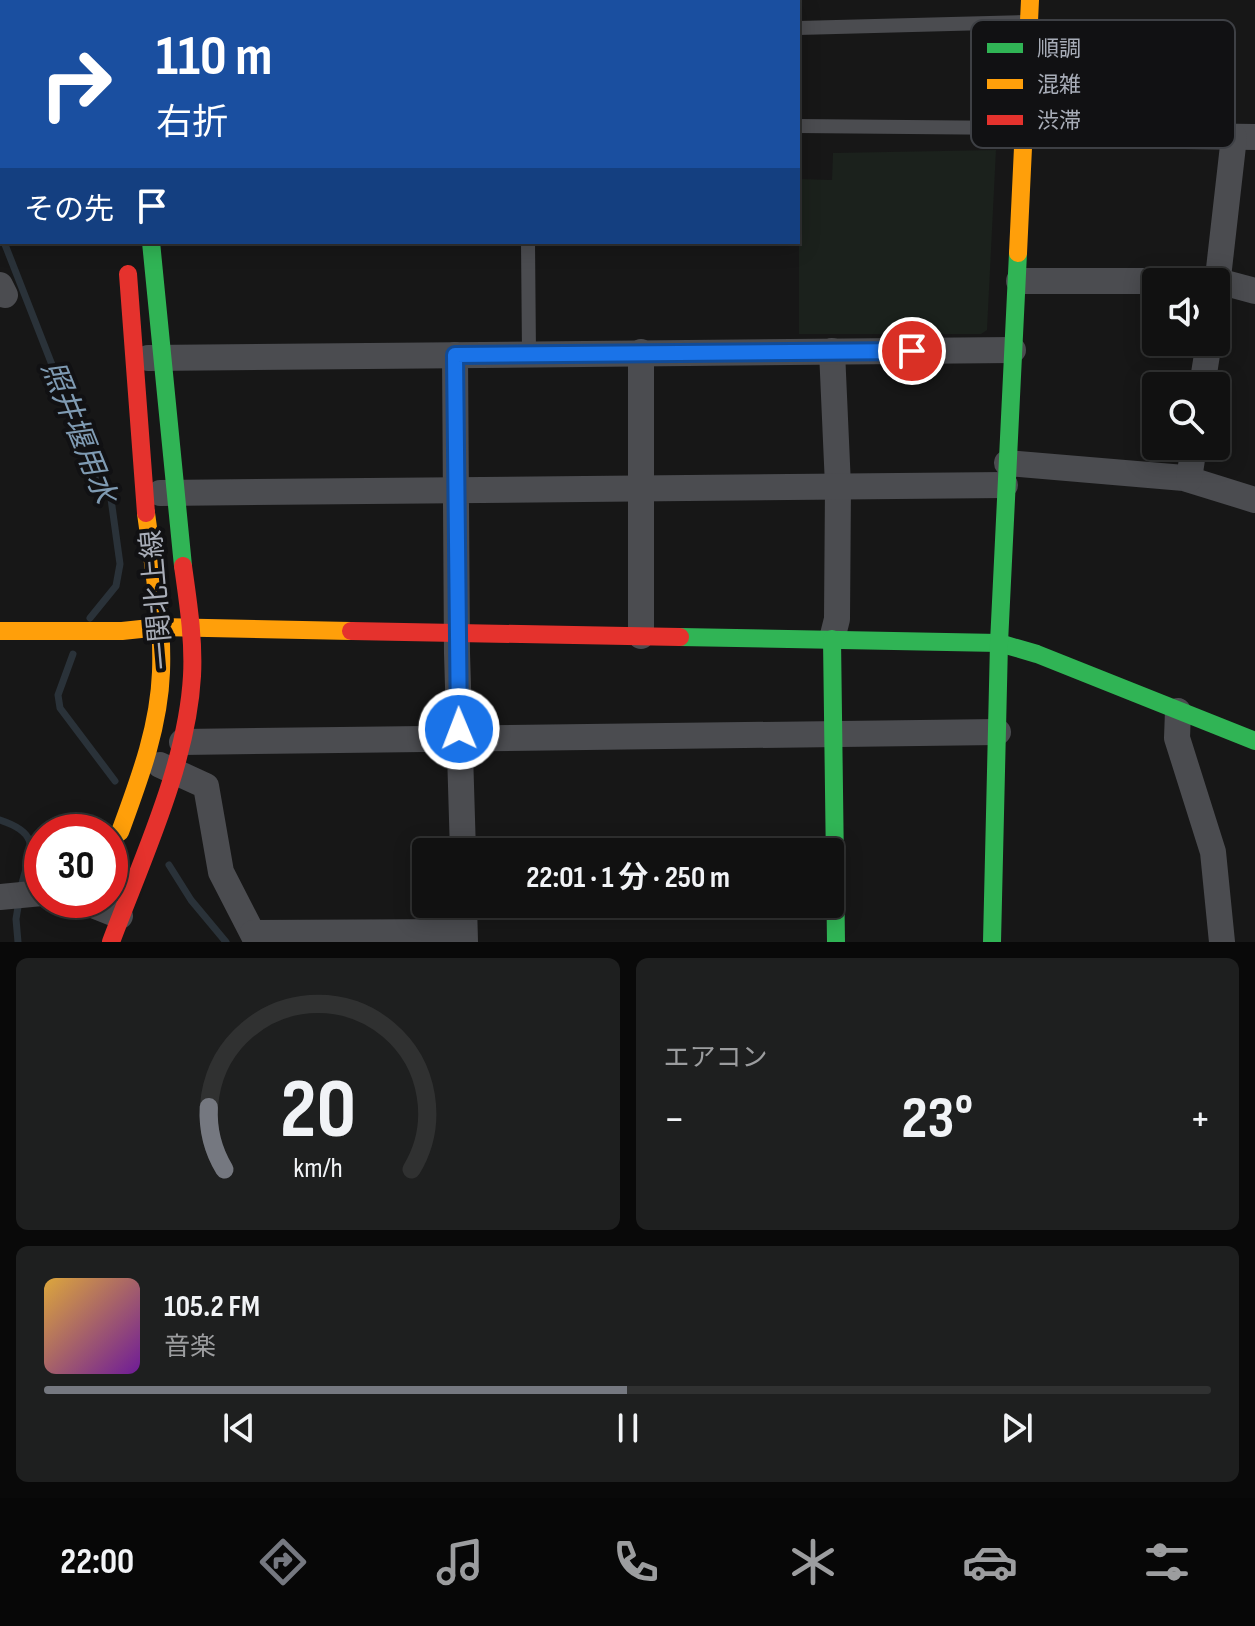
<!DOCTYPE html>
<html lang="ja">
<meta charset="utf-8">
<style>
:root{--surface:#111;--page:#1e1f1f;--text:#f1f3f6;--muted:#9c9d9f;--line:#303131;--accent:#757880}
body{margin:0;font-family:"Sofia Sans Condensed","Noto Sans JP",sans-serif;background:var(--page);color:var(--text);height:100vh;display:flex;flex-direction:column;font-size:30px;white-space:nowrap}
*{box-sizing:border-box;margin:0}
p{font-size:26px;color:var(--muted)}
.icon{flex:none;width:44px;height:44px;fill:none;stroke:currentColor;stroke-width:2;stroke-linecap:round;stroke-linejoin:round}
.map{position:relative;height:942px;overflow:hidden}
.details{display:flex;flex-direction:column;gap:16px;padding:16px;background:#090909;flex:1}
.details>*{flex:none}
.guide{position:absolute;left:0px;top:0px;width:800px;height:244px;box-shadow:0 4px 20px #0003,0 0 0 2px var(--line);background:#1a4fa0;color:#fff;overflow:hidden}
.tools{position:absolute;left:1142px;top:268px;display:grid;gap:16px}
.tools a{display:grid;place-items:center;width:88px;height:88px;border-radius:8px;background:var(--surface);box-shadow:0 4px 20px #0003,0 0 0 2px var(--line);font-size:40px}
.speed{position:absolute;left:24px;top:814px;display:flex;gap:16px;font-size:40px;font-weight:700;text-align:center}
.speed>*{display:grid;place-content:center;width:104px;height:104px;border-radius:50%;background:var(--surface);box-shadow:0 4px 20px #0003,0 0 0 2px var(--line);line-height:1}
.speed .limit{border:12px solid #d22;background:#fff;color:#111}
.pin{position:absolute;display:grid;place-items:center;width:68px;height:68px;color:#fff;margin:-34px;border:4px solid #fff;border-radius:50%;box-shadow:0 2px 8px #0007}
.me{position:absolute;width:88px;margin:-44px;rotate:359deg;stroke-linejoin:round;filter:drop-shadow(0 0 6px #0008)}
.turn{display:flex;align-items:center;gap:28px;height:168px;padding:0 24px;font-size:36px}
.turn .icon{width:104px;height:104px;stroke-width:2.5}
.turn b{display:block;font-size:56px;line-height:68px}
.then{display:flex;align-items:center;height:76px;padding:0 24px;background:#0003;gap:16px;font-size:30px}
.big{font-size:60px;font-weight:700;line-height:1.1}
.details .card{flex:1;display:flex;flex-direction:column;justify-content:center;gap:12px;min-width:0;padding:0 28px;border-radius:12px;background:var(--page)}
.details .dial{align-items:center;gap:0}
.dial svg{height:208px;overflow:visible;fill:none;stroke:var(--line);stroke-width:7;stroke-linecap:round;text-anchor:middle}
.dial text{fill:var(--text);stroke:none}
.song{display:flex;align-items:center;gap:24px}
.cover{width:96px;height:96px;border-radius:12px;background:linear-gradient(135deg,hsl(40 70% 55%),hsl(280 70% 35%))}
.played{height:8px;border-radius:4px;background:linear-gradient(90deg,var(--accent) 50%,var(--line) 50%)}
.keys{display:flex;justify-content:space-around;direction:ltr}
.heat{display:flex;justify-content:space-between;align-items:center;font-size:44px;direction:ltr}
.details .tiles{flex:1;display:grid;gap:16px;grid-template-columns:1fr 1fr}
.card:last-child{grid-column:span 2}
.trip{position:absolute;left:412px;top:838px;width:432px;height:80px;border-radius:8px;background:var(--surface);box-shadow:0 4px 20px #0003,0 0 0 2px var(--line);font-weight:700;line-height:80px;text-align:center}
.dock{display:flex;height:128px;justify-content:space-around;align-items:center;background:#070707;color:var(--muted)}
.dock .icon{width:56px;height:56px}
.dock .on{color:var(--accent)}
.dock b{font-size:36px;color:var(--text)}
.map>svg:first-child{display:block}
.built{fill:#212124}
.green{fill:#1b211c}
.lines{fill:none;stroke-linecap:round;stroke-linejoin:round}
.stream{stroke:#2a3239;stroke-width:7}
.lane{stroke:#4b4c50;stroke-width:14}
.street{stroke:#4b4c50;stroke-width:26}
.fast{stroke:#30b455;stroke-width:18}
.slow{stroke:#ff9f0a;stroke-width:18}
.jam{stroke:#e5322d;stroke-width:18}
.route-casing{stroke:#114b97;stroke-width:20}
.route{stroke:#1a73e8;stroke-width:14}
.labels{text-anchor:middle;stroke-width:8;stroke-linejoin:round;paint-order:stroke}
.street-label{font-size:28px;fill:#a8adb8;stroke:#111113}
.water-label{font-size:30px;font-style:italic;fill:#7f9bb3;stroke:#111113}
.key{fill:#111113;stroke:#3e4045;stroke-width:2}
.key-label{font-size:22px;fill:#a8adb8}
</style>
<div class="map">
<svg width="1255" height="942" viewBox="0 0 1255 942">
<rect width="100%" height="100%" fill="#171717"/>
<!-- built -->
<path class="built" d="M1144,305H1156V342H1187V348L1145,347Z"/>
<!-- green -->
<path class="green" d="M996,150L987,330L981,334H799V179L832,180L833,153Z"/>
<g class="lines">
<!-- stream -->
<g class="stream">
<path d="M4,242L83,444L111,499L120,564L116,586L90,618"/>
<path d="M73,654L58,695L60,708L115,781"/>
<path d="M0,820C46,835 28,854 21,888"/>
<path d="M169,865L191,900L226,942"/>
<path d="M18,942L16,919L19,901"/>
</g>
<!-- lane -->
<g class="lane">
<path d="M798,28L1026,22"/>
<path d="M798,126L1022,128"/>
<path d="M528,242L529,354"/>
</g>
<!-- street -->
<g class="street">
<path d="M1024,128L1044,134L1255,137"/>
<path d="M0,176H2"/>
<path d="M1019,281H1218L1255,291"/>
<path d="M0,285L5,295"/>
<path d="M1216,295L1234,137"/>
<path d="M832,351L838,486L837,619L832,639"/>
<path d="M455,355L457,653L463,852"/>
<path d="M148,358L1013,350"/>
<path d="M1202,386L1209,342"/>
<path d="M1007,463L1184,478L1255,500"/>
<path d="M1189,479L1194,446"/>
<path d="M160,493L1005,485"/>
<path d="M641,636V352"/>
<path d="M1178,711L1177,738L1213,852L1222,942"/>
<path d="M182,742L998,732"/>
<path d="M160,765L206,786L221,872L257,942"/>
<path d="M0,897L42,893"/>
<path d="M80,900L120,916"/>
<path d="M464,904L465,942"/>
<path d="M253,933L464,932"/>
</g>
<!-- fast -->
<g class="fast">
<path d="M151,242L183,566"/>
<path d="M680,637L999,643L1037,654L1255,741"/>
<path d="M832,639L836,942"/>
<path d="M992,942L999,643L1018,253"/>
</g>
<!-- slow -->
<g class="slow">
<path d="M101,0V2"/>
<path d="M1018,253L1030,0"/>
<path d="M0,631H122L160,627L351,631"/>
<path d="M120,832C139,780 159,728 161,672C163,619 153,566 146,513"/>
</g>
<!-- jam -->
<g class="jam">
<path d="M128,274L146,513"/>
<path d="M351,631L680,637"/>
<path d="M111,942C142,859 187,765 192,676C194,639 188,602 183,566"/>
</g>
</g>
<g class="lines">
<!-- route casing -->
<g class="route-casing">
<path id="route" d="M459,729L455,355L912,351"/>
</g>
<!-- route -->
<use href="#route" class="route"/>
</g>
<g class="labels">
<!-- street labels -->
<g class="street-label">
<text transform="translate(156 600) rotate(-95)" y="10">一関北上線</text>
</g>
<!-- water labels -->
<g class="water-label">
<text transform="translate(79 432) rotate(68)" y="10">照井堰用水</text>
</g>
</g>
<!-- legend -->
<rect x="971" y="20" width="264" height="128" rx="12" class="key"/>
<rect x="987" y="43" width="36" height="10" fill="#30b455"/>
<rect x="987" y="79" width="36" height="10" fill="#ff9f0a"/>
<rect x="987" y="115" width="36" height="10" fill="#e5322d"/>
<g class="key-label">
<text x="1037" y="56">順調</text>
<text x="1037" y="92">混雑</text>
<text x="1037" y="128">渋滞</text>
</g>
</svg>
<div class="tools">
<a><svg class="icon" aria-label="sound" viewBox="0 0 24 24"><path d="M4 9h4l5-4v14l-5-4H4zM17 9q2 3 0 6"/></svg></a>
<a><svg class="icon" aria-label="search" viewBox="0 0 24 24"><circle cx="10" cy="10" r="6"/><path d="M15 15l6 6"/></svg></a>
</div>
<div class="speed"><div class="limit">30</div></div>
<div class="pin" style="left:912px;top:351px;background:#d93025"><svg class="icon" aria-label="arrive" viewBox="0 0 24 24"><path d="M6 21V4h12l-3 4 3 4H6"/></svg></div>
<svg class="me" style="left:459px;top:729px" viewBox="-20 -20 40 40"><circle r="17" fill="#1a73e8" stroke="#fff" stroke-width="3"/><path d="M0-11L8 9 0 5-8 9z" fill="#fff"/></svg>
<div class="trip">22:01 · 1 分 · 250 m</div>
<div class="guide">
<div class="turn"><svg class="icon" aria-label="right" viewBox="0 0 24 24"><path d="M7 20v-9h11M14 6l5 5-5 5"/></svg><div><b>110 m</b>右折</div></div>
<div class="then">その先<svg class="icon" aria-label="arrive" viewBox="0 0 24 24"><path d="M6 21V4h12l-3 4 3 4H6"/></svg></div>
</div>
</div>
<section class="details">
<div class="tiles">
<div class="card dial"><svg viewBox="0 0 100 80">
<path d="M14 69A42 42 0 1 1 86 69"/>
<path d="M14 69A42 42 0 0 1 8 45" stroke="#757880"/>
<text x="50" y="56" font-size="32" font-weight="700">20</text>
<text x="50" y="72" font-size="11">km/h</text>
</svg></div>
<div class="card"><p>エアコン</p>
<div class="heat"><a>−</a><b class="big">23°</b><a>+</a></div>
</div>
<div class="card">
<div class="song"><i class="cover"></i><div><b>105.2 FM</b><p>音楽</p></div></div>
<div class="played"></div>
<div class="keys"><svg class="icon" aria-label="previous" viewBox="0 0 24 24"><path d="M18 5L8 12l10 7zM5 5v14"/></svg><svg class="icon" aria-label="pause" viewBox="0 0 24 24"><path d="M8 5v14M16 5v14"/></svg><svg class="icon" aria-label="next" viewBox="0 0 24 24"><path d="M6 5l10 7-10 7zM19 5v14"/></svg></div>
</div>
</div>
</section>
<nav class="dock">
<b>22:00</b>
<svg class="icon on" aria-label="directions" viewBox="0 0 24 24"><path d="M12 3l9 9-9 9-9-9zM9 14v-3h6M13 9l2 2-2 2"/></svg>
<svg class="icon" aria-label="music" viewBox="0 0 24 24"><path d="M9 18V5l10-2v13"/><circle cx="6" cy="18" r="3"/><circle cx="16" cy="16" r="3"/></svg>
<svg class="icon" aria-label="phone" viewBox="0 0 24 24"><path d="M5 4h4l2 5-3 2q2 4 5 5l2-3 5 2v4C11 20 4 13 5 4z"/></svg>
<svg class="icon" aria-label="climate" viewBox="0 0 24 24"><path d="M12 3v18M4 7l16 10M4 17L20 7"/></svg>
<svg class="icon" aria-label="car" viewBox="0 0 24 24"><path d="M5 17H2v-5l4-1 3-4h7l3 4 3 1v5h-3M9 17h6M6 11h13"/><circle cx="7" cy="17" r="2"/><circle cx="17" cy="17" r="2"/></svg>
<svg class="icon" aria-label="filters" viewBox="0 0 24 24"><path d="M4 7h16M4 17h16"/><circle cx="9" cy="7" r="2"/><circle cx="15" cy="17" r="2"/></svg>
</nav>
